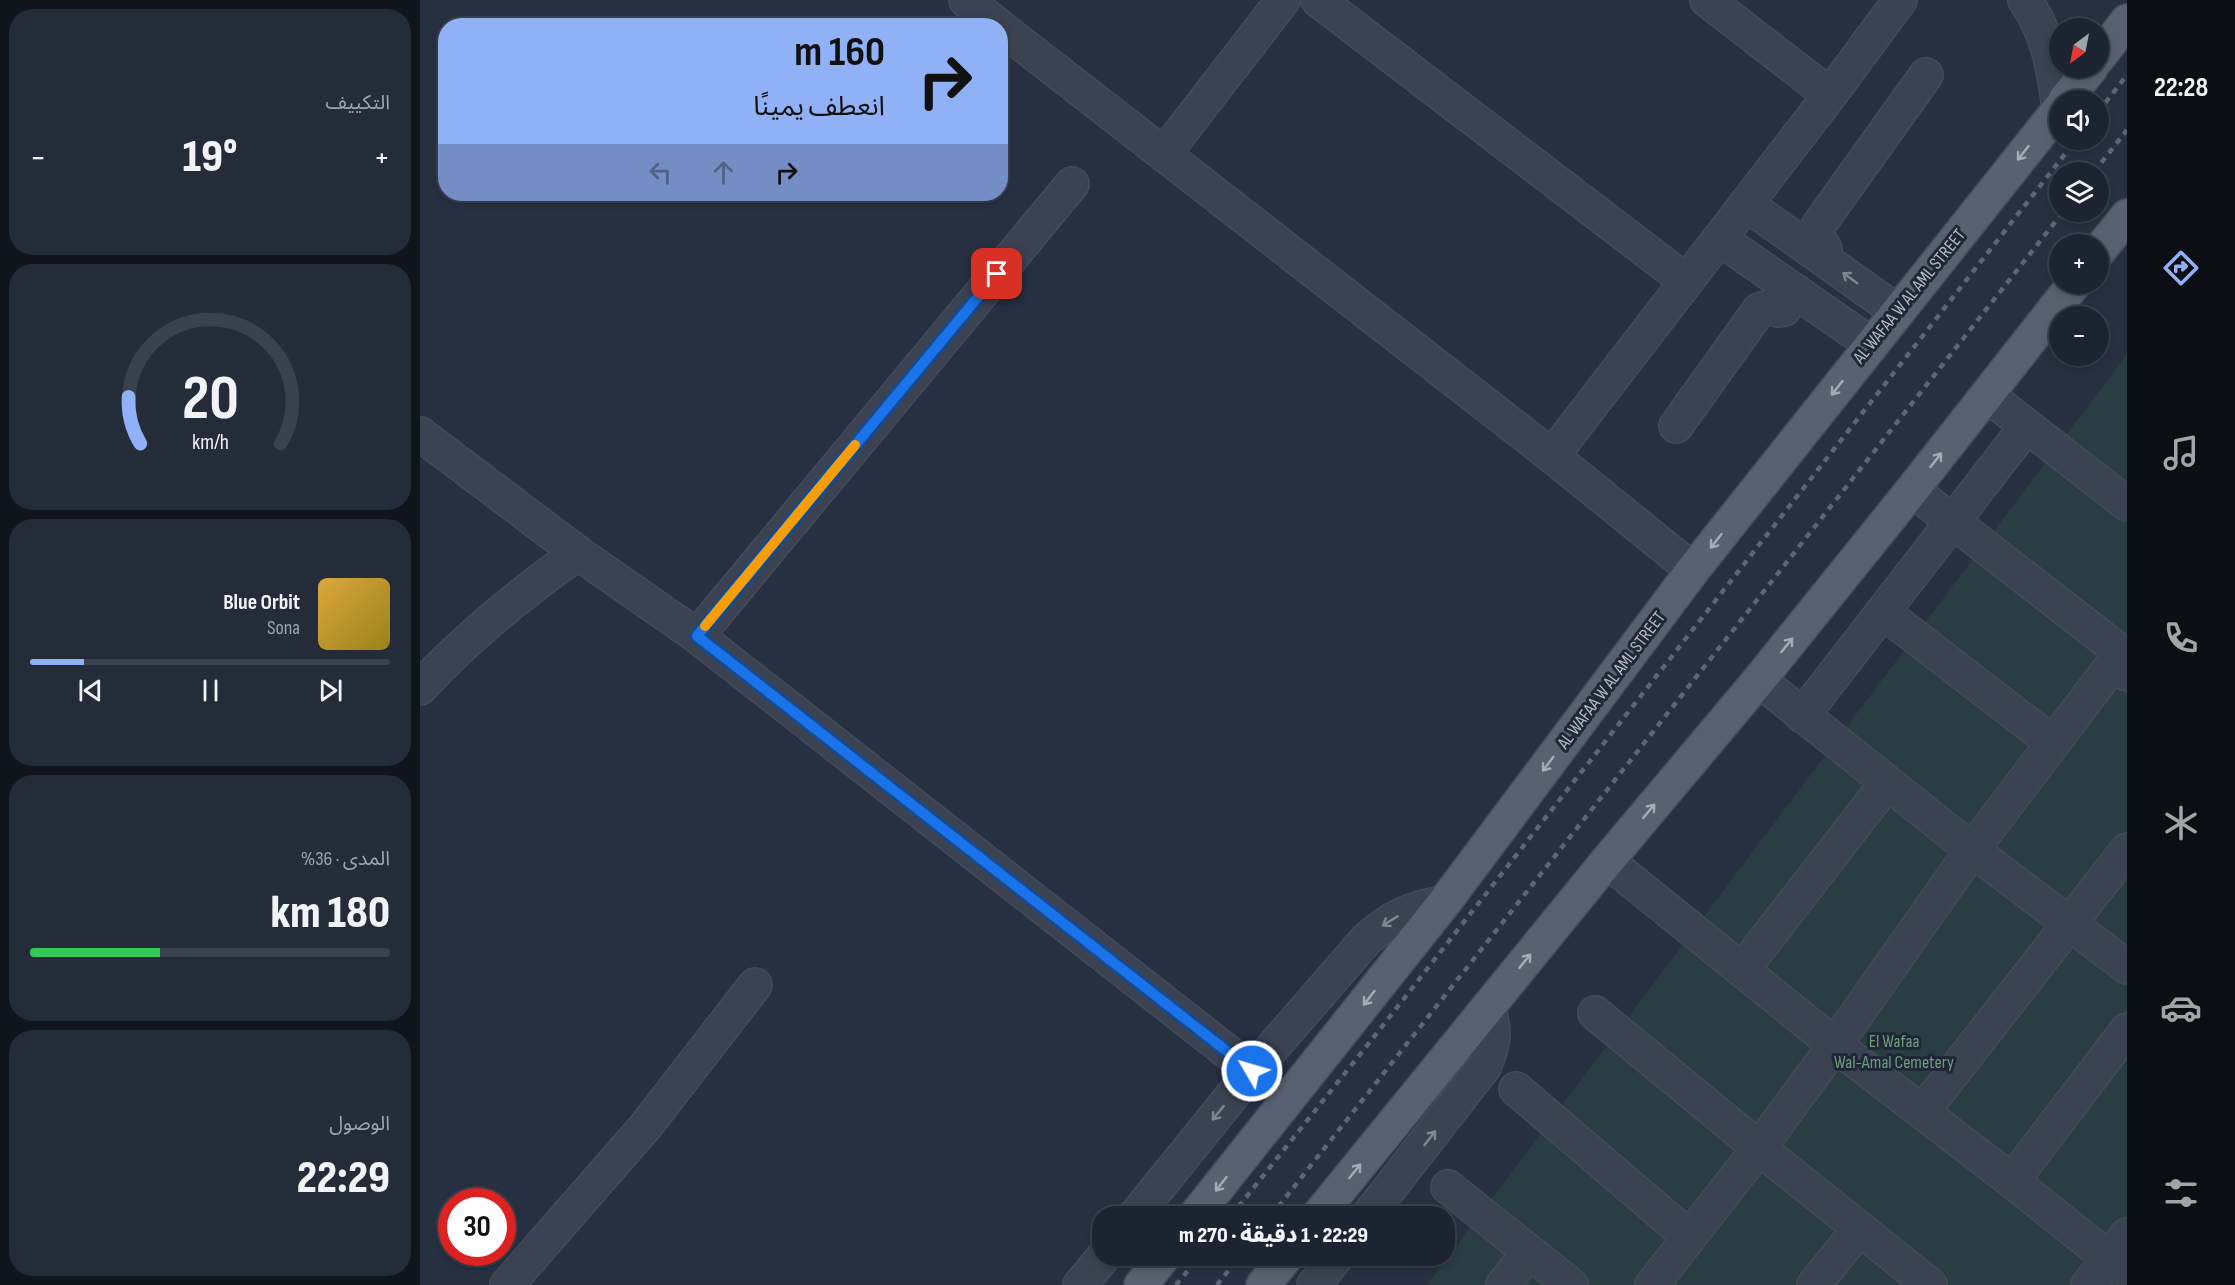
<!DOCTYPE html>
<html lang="ar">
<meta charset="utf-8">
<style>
:root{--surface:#1d2431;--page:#252c39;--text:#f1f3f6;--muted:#a0a4ab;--line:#3b414d;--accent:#91b1f7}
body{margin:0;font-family:"Sofia Sans Condensed","Noto Sans Arabic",sans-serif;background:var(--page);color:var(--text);direction:rtl;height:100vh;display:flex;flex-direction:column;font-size:22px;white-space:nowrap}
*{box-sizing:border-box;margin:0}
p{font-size:20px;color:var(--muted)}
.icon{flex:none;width:33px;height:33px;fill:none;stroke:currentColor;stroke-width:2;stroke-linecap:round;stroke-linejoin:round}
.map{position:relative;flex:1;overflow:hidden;direction:ltr}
.drawer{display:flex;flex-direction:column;gap:9px;padding:9px;background:#10141b;width:420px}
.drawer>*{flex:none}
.hud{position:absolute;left:18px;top:18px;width:570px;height:183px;border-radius:24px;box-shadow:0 3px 9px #0003,0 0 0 2px var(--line);direction:rtl;background:#91b1f7;color:#111;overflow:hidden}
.needle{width:39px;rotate:212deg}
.fabs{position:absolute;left:1629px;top:18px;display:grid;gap:12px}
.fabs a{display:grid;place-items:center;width:60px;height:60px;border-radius:50%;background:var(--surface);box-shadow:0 3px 9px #0003,0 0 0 2px var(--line);font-size:30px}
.speed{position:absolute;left:18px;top:1188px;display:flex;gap:12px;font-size:30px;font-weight:700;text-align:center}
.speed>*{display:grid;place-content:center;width:78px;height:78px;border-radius:50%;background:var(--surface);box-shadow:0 3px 9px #0003,0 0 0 2px var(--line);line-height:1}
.speed .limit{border:9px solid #d22;background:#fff;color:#111}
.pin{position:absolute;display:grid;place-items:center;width:51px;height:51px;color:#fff;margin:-26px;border-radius:12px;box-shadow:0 3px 9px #0006}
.me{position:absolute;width:66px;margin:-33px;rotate:308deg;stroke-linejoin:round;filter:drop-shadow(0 0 4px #0008)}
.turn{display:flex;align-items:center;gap:21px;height:126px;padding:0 24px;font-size:27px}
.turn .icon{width:78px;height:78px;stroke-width:2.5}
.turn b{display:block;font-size:42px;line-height:51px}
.lanes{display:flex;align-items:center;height:57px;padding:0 24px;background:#0003;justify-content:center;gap:30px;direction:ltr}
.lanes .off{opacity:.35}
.big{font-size:45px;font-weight:800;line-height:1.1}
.drawer .widget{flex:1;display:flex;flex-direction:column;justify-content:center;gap:9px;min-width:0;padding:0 21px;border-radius:24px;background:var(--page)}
.drawer .dial{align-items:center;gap:0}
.dial svg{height:156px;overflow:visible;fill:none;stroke:var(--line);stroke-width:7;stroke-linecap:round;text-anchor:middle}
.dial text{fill:var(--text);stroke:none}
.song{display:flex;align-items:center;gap:18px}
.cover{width:72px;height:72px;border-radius:9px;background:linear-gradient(135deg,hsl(40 70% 55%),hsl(50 70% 35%))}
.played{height:6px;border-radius:3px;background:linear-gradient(90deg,var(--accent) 15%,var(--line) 15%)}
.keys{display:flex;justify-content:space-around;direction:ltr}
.heat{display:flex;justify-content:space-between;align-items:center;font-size:33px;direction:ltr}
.charge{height:9px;border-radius:4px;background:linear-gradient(90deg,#34c759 36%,var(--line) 0)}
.trip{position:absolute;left:672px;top:1206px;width:363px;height:60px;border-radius:24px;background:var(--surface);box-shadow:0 3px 9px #0003,0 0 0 2px var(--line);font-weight:800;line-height:60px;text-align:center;direction:rtl}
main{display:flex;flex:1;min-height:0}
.menu{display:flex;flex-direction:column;width:108px;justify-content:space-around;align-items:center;background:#0c0e14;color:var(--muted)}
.menu .icon{width:42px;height:42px}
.menu .active{color:var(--accent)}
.menu b{font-size:27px;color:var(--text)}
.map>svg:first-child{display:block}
.green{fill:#293d42}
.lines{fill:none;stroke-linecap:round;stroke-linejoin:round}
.minor-casing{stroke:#454b5a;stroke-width:36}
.major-casing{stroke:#454b5a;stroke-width:36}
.minor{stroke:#3b4251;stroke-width:33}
.major{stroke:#596171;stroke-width:33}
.rail{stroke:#5d6678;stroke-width:4.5;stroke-dasharray:6 6;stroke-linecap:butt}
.oneway{stroke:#a5abb9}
.oneway2{stroke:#808694}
.route-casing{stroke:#114b97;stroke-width:15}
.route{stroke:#1a73e8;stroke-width:10}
.slow{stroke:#f59e0b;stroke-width:10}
.labels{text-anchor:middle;stroke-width:6;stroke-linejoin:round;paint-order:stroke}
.street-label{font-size:18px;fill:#b8becb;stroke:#1f2736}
.park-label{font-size:18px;fill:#6f9c7d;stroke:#1f2736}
</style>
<main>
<nav class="menu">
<b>22:28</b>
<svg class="icon active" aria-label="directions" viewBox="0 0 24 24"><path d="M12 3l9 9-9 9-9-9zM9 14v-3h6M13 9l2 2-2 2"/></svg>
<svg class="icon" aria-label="music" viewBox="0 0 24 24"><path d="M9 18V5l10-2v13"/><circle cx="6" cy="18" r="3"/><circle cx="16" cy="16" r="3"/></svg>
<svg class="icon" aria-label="phone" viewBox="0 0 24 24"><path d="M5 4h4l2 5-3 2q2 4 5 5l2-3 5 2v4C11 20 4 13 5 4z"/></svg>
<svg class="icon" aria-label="climate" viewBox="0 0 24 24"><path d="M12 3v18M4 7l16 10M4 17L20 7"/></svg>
<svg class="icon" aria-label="car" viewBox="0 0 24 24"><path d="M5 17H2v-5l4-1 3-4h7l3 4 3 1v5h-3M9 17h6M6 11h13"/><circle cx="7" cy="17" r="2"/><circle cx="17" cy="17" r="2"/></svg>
<svg class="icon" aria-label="filters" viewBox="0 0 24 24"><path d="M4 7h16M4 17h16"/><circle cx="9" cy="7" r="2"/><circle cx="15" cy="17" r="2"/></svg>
</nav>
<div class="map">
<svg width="1707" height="1285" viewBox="0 0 1707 1285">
<rect width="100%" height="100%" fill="#273041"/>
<!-- green -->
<path class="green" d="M1707,354V1285H1007Z"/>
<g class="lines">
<!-- minor casing -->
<g class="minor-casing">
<g id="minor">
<path d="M546,0L579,26"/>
<path d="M898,0L1266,281"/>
<path d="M1287,0L1410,95"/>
<path d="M1605,0C1628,33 1634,69 1639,108"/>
<path d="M580,27L1132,456L1273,570"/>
<path d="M744,154L863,0"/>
<path d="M1326,204L1478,312"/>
<path d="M1300,239L1451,344"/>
<path d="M1401,257L1405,249L1397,236L1398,226L1506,75"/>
<path d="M1567,395L1707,504"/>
<path d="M1256,426L1339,310L1349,307L1358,310L1364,309L1377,292"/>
<path d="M0,434L158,553L277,636L832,1071"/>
<path d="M1132,456L1410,95L1480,0"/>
<path d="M1492,490L1702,653"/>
<path d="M1463,612L1633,743"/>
<path d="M277,636L652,184"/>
<path d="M1339,680L1552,850L1707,967"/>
<path d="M0,688C47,637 101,593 158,553"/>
<path d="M1382,716L1606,427"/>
<path d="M1187,861L1415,1045L1592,1181L1707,1273"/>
<path d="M1322,970L1467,783"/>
<path d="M1175,1013L1339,1148L1415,1045L1552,850L1693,664L1707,674"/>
<path d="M1096,1089L1269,1237"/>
<path d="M1503,1111L1707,850"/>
<path d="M1592,1181L1707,1030"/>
<path d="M1028,1187L1151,1285"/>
<path d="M715,1216L832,1071L946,940C971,917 991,908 1024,903"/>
<path d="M948,1216L1064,1067C1074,1043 1076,1032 1068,1007"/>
<path d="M87,1285L225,1127L335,985"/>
<path d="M660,1285L684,1256"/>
<path d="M894,1285L917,1256"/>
<path d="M1083,1285L1109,1252"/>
<path d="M1232,1285L1339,1148L1510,1285"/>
<path d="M1394,1285L1439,1229"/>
<path d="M1668,1285L1707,1235"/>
</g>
</g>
<!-- major casing -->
<g class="major-casing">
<g id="major">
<path d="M1678,58L1707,21"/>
<path d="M1645,100L1671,68"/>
<path d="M1678,252L1707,216"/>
<path d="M775,1216L1024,903L1273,570L1640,108"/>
<path d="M898,1216L1187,861L1339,680L1492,490L1654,284"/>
<path d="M721,1285L744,1256"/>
<path d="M843,1285L867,1256"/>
</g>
</g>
<!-- minor -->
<use href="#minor" class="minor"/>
<!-- major -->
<use href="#major" class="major"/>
<!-- rail -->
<g class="rail">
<path d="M1678,112L1707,75"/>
<path d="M1674,172L1707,130"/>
<path d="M811,1216L957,1033L1656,140"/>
<path d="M851,1216L1643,212"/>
<path d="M756,1285L780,1256"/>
<path d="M797,1285L820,1256"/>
</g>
</g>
<!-- one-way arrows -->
<defs><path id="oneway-shaft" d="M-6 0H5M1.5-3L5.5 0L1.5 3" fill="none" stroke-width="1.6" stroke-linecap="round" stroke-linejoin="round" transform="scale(1.5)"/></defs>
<g class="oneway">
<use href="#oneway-shaft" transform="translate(1603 153) rotate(128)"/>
<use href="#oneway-shaft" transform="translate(1417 388) rotate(128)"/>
<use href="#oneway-shaft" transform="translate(1516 460) rotate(-52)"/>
<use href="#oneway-shaft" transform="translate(1296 541) rotate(128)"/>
<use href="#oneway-shaft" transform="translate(1367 645) rotate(-51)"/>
<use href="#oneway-shaft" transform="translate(1128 764) rotate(127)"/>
<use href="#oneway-shaft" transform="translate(1229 811) rotate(-50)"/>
<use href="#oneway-shaft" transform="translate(1105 961) rotate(-51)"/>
<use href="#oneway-shaft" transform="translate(949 998) rotate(128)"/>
<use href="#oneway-shaft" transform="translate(935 1171) rotate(-51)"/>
<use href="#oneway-shaft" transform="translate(801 1184) rotate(128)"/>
</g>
<g class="oneway2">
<use href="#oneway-shaft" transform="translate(1430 278) rotate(-144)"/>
<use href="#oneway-shaft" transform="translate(970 921) rotate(148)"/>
<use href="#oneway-shaft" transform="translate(798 1113) rotate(129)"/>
<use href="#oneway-shaft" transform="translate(1010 1138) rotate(-52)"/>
</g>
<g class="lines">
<!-- route casing -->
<g class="route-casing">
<path id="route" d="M577,274L277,636L832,1071"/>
</g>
<!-- route -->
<use href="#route" class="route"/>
<!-- slow -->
<path class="slow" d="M285,626L435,445"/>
</g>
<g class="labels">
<!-- street labels -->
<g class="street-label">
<text transform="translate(1489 296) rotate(-51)" y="6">AL WAFAA W AL AML STREET</text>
<text transform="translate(1191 680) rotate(-53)" y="6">AL WAFAA W AL AML STREET</text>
</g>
<!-- park labels -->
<g class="park-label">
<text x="1474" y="1047">El Wafaa<tspan x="1474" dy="21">Wal-Amal Cemetery</tspan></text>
</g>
</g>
</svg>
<div class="fabs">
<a><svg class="needle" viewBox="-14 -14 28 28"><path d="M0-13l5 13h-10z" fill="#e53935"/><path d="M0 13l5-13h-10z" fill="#a0a4ab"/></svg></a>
<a><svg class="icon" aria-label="sound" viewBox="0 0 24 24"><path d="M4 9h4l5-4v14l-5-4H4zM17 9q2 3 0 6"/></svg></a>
<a><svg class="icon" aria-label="layers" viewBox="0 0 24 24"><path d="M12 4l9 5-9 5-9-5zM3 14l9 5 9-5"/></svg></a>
<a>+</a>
<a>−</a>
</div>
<div class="speed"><div class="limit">30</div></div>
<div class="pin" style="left:577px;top:274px;background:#d93025"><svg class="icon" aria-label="arrive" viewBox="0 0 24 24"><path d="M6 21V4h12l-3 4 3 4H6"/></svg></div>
<svg class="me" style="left:832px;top:1071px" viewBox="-20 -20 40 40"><circle r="17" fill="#1a73e8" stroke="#fff" stroke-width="3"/><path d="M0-11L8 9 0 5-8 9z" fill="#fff"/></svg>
<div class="trip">22:29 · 1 دقيقة · 270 m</div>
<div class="hud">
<div class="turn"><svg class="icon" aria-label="right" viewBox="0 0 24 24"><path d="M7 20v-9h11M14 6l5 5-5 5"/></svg><div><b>160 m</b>انعطف يمينًا</div></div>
<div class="lanes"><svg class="icon off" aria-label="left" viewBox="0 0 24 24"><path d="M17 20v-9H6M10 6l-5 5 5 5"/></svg><svg class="icon off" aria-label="ahead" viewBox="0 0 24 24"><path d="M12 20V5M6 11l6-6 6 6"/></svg><svg class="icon" aria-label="right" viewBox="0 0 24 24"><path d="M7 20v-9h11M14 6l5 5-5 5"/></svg></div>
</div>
</div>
<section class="drawer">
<div class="widget"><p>التكييف</p>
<div class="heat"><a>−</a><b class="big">19°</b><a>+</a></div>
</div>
<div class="widget dial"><svg viewBox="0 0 100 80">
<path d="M14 69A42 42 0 1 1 86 69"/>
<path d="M14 69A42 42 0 0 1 8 45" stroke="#91b1f7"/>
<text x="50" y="56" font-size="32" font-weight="700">20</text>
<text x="50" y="72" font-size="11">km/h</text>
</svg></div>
<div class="widget">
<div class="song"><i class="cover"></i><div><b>Blue Orbit</b><p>Sona</p></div></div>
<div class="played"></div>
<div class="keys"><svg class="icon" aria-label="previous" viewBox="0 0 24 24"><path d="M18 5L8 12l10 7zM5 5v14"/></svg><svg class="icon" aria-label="pause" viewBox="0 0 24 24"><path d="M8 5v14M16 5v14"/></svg><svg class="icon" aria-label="next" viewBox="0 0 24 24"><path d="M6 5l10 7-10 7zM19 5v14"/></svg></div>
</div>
<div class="widget"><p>المدى · 36%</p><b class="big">180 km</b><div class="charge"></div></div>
<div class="widget"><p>الوصول</p><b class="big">22:29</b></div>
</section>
</main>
